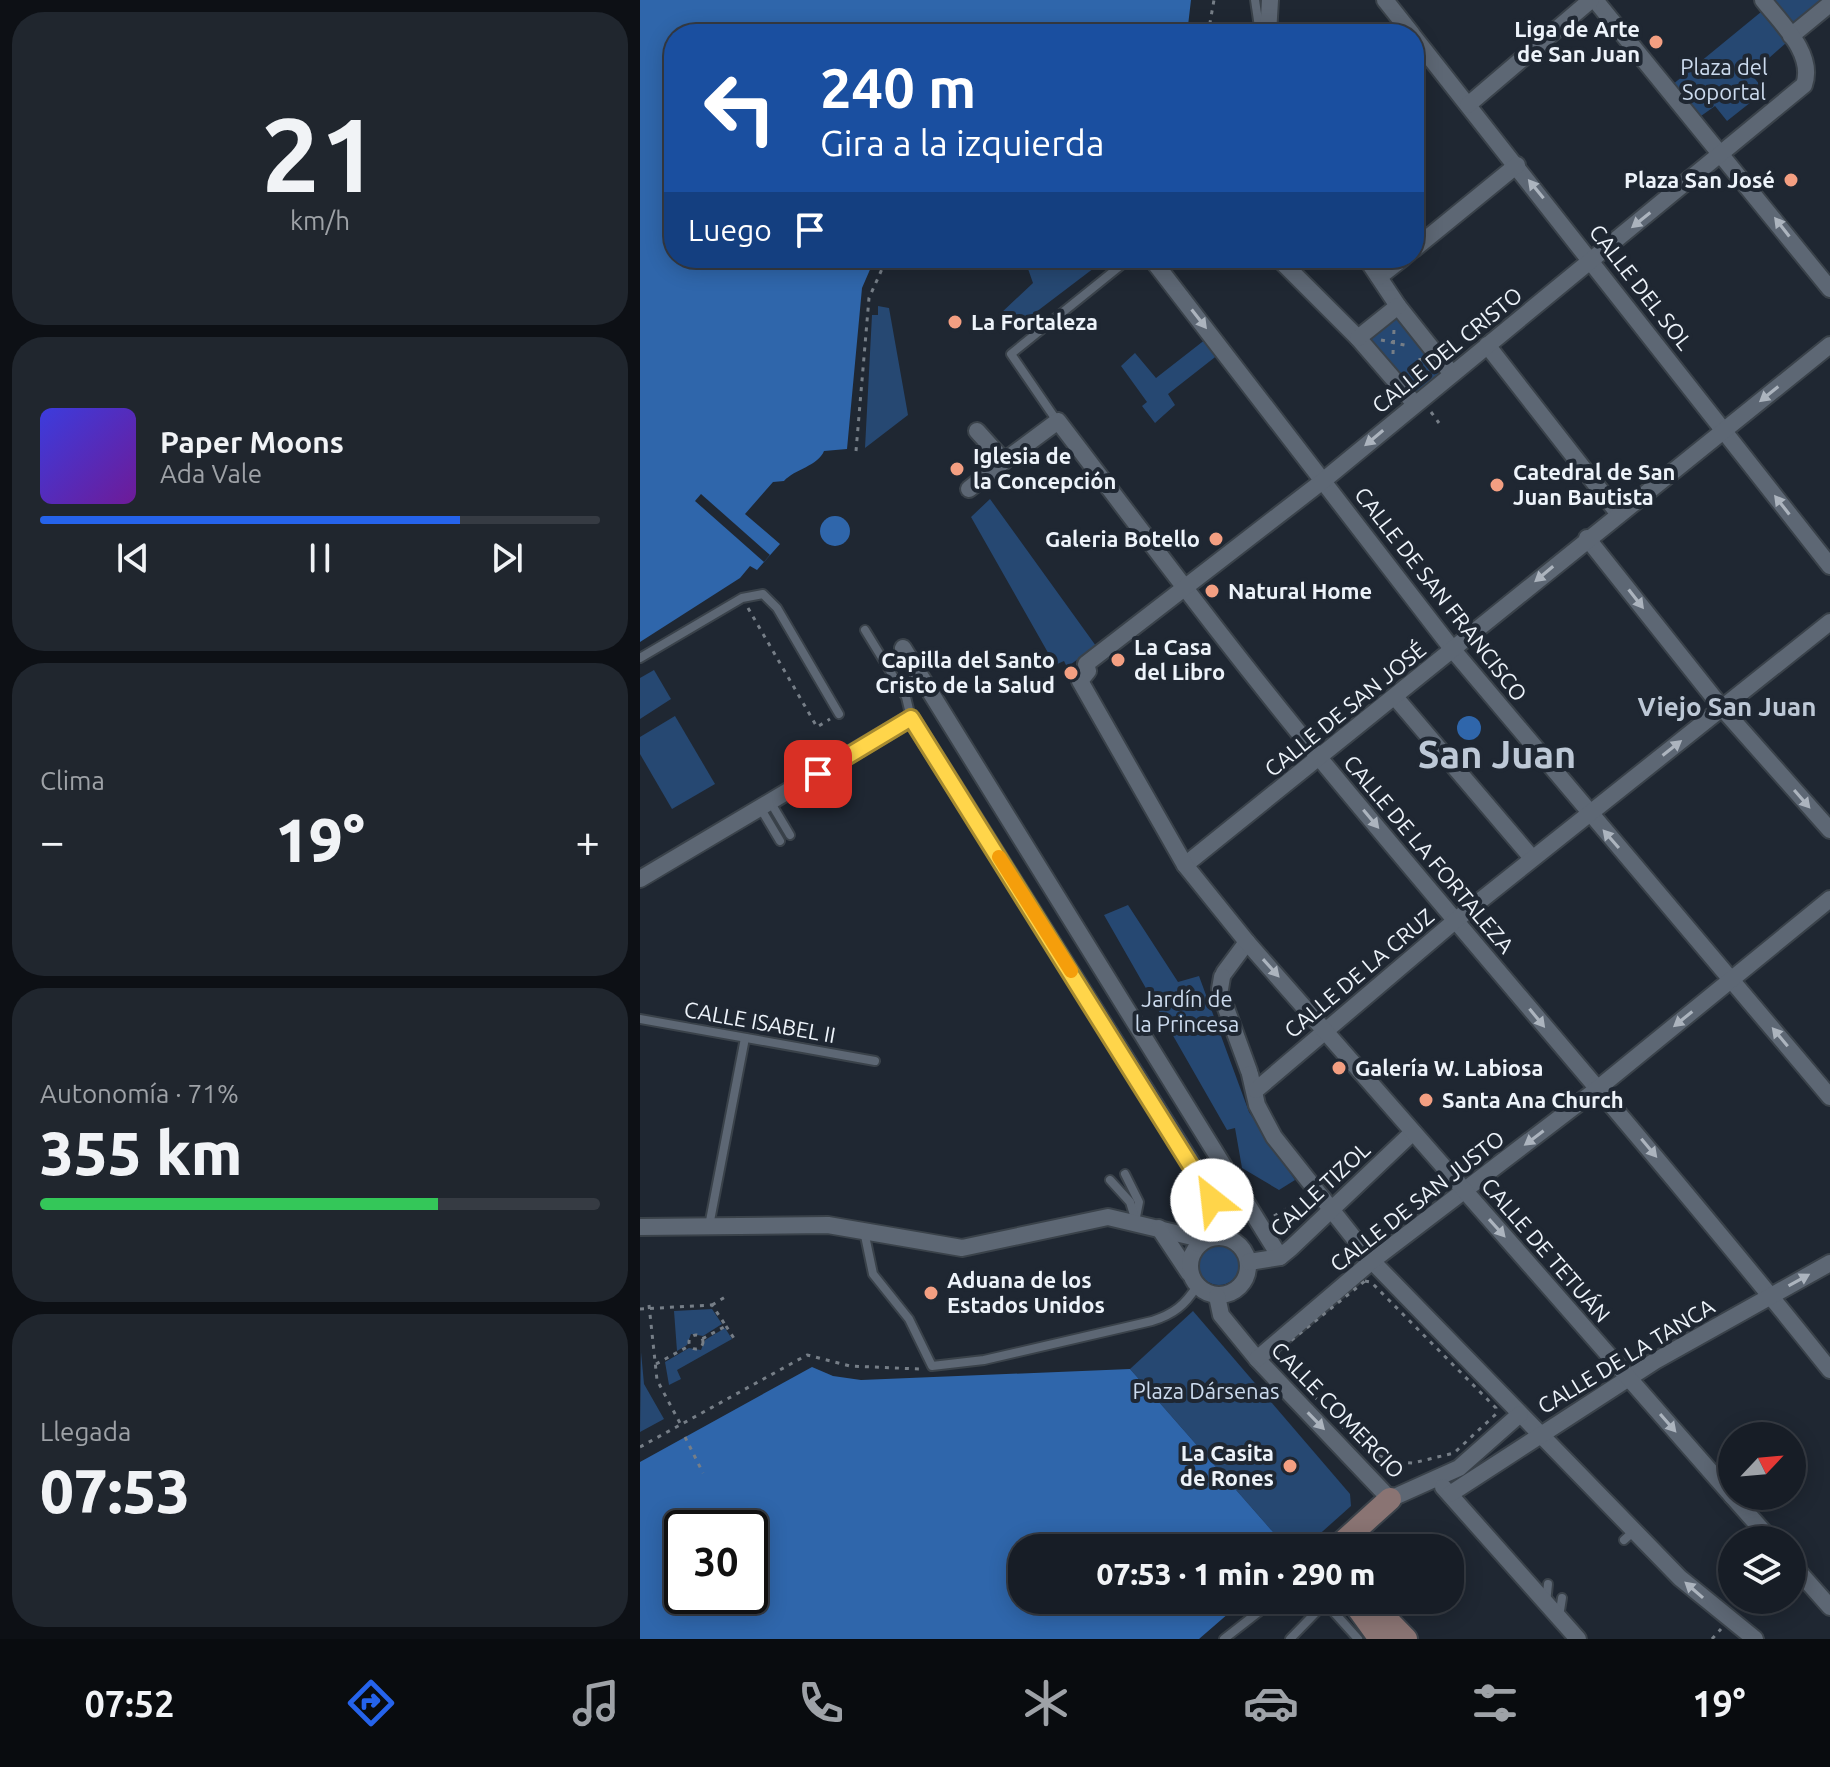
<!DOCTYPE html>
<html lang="es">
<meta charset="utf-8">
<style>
:root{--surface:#171d26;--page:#20262e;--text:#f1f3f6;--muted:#9ea2a7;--line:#363b43;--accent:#2563eb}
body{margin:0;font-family:Ubuntu,sans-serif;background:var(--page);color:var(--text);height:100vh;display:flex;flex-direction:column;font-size:30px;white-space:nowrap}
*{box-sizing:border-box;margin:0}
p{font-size:26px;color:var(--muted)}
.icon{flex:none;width:44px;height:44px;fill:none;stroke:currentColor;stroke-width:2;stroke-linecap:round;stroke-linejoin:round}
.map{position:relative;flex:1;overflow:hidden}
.sheet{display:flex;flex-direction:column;gap:12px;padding:12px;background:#0d1015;width:640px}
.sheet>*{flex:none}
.banner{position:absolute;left:24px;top:24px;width:760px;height:244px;border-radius:32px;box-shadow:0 4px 20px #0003,0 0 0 2px var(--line);background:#1a4fa0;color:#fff;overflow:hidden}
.needle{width:52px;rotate:64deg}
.controls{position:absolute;left:1078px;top:1422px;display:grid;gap:16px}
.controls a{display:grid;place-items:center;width:88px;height:88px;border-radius:50%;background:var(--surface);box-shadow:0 4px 20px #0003,0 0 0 2px var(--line);font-size:40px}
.speed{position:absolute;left:24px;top:1510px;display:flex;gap:16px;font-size:40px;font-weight:700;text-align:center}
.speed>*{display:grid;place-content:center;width:104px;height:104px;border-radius:50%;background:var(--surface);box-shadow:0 4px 20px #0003,0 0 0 2px var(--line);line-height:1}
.speed .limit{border:4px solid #111;border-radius:12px;background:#fff;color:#111}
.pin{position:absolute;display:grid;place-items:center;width:68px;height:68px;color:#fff;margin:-34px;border-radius:16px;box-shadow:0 4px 12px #0006}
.me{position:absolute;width:88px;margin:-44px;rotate:331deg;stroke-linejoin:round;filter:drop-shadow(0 0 6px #0008)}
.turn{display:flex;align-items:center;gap:28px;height:168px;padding:0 24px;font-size:36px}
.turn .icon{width:104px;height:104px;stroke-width:2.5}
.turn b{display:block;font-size:56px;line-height:68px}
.then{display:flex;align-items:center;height:76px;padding:0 24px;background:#0003;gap:16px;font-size:30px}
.big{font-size:60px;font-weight:800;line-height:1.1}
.sheet .widget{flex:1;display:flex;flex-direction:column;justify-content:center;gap:12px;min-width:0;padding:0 28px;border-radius:32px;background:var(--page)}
.sheet .dial{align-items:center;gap:0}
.dial b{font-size:104px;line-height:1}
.song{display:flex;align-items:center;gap:24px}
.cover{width:96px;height:96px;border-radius:12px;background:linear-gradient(135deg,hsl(240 70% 55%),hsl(280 70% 35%))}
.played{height:8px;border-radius:4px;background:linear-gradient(90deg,var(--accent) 75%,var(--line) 75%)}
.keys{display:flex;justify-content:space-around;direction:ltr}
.heat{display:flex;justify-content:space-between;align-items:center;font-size:44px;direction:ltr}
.charge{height:12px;border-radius:6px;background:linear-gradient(90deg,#34c759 71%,var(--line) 0)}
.trip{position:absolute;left:368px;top:1534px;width:456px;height:80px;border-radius:32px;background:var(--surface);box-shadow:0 4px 20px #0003,0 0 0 2px var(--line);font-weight:800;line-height:80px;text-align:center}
.tabs{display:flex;height:128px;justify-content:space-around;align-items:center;background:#090c0f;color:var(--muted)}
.tabs .icon{width:56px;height:56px}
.tabs .selected{color:var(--accent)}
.tabs b{font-size:36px;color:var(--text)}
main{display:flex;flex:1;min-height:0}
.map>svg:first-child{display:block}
.green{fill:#264872}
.water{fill:#2f66ab;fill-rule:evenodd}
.pier{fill:#1f2732}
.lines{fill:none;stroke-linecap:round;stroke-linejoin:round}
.lane-casing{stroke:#3a424a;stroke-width:12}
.street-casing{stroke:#3a424a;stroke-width:20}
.secondary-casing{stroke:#3a424a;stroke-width:26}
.path{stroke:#767e87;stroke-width:3;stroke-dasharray:4 6;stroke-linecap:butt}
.lane{stroke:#5d6774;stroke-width:8}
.street{stroke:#5d6774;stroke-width:16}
.secondary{stroke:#8a7473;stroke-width:22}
.oneway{fill:#acb4be}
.route-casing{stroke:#a68a30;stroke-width:20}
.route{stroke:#ffd54a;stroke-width:14}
.slow{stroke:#f59e0b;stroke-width:14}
.poi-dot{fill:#f39f82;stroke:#1f2732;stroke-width:3}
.labels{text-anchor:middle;stroke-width:8;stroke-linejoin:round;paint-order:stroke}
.poi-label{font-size:22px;font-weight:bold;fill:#edf3fa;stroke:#1f2732;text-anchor:start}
.park-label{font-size:22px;fill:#ccdbee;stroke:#1f2732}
.street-label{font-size:22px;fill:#edf3fa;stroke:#1f2732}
.quarter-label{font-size:26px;font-weight:bold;fill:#bdc8d6;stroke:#1f2732}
.town-label{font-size:38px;font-weight:bold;fill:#bdc8d6;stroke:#1f2732}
</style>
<main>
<section class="sheet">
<div class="widget dial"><b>21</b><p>km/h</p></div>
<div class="widget">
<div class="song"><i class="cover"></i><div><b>Paper Moons</b><p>Ada Vale</p></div></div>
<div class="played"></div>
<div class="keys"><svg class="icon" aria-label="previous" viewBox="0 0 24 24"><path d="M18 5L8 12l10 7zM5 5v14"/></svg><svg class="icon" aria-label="pause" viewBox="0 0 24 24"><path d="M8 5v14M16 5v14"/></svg><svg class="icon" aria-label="next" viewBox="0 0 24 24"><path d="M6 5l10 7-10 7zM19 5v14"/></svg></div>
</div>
<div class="widget"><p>Clima</p>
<div class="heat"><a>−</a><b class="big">19°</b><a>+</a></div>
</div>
<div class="widget"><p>Autonomía · 71%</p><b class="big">355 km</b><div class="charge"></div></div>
<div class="widget"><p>Llegada</p><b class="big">07:53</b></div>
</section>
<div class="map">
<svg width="1190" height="1639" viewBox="0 0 1190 1639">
<rect width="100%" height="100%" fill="#1f2732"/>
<!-- green -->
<g class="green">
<path d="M1131,0H1184L1152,25Z"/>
<path d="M1121,12L1146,43L1111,74L1125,91L1087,121L1075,106L1061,116L1032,85Z"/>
<path d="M379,258H453L458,265L375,328L360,314L393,283L387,266Z"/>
<path d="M238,306L249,308L268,415L225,448L232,315H238Z"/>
<path d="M757,312L802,366L801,374L775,393L725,338Z"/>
<path d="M566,339L579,354L528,394L535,405L515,423L502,406L507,402L481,366L495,353L516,378Z"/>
<path d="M350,499L456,646L427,667L424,661L415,665L331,517Z"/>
<path d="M14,670L31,699L0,719V678Z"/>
<path d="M35,716L75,784L32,809L0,754V737Z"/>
<path d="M488,905L538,982L559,976L609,1112L655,1180L639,1190L602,1168L595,1128L587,1130L464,915Z"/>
<circle cx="579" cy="1265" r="20"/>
<path d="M72,1309L82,1324L63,1336L51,1334L47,1345L37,1351L34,1311Z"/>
<path d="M553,1311L710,1494L711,1506L664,1548H647L490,1369Z"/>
<path d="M85,1328L92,1339L37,1370L41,1379L29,1385L25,1362L49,1348L61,1350L65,1340Z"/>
<path d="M1,1352L4,1384L24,1419L0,1432Z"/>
</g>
<!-- water -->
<g class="water">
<path d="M0,0H551L547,34H34V258H235L222,288L207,449L184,451C178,466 155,469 144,481L133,482L105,514L140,544L117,570L110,566L100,578L0,642Z"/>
<circle cx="195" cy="531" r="15"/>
<circle cx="829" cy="728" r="12"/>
<path d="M172,1367L193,1376L221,1380L490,1369L647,1548H382V1600H604L559,1639H0V1462ZM42,1528H110V1596H42Z"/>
</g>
<!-- pier -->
<path class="pier" d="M61,494L130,555L124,562L55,501Z"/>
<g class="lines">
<!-- lane casing -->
<g class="lane-casing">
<g id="lane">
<path d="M615,0L620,34"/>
<path d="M417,421L371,354L490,258"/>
<path d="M225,630L266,697L271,718"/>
<path d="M0,658L102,598L123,594L137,608L199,714"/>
<path d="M131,803L150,835"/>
<path d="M121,809L140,841"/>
<path d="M0,1019L235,1061"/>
<path d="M485,1174L499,1202L495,1222"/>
<path d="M470,1180L490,1202L495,1218"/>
<path d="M69,1226L105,1038"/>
<path d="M224,1231L233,1274L269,1319L292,1366L344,1360L512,1321C534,1314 545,1305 557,1286"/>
<path d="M984,1540L994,1531"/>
<path d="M689,1600L691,1609L718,1639"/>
<path d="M906,1603L908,1584"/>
<path d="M919,1617L922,1598"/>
<path d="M584,1639L634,1600"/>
<path d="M650,1639L688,1600"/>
</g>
</g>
<!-- street casing -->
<g class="street-casing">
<g id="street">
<path d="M745,0L772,34"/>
<path d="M955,0L1190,289"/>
<path d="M628,34L630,0"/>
<path d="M1151,36L1190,4"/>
<path d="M774,37L1190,566"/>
<path d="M828,105L951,0"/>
<path d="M774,249L877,165"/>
<path d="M511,258L813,650L1190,1097"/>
<path d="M638,258L718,338L775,404"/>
<path d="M726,258L758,306L812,374"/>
<path d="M739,277L763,258"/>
<path d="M718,338L758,306"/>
<path d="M847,345L978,513"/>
<path d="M337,431L364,461L418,421C505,535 591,651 682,761C850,965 1025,1163 1190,1370"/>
<path d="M329,489L364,461"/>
<path d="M947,538L1082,708L1190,830"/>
<path d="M263,648L640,1257"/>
<path d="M755,697L892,858"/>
<path d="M545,865L1190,345"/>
<path d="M0,879L271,718L563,1181L591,1239"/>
<path d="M584,973L607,942"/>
<path d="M580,989L582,977"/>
<path d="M583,1000L609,1071"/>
<path d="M610,1074L617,1105L634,1137L732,1261L1040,1578L1115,1639"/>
<path d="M616,1090L816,920L1190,622"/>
<path d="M0,1227L188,1225L322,1248L468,1217L565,1240"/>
<path d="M519,1228L549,1273"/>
<circle cx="579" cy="1266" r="29"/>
<path d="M609,1262L640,1257L651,1248L773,1132"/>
<path d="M577,1296L581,1315L617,1359L750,1499L819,1468L880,1414"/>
<path d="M617,1359L732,1261L956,1090L1190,899"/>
<path d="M803,1487L938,1639"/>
<path d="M810,1494L1015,1361L1190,1263"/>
<path d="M1092,1496L607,942L545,865L440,681L448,671L446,664L684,480L1164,85C1175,54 1141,23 1123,0"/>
<path d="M1092,1496L1131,1540"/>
<path d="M1152,1564L1190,1607"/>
</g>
</g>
<!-- secondary casing -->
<g class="secondary-casing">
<g id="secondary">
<path d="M696,1548L750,1499"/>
<path d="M712,1600L740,1639"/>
<path d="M728,1600L766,1639"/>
</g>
</g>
<!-- path -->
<g class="path">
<path d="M568,34L574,0"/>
<path d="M375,258L388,269"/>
<path d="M386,258L395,261L410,258"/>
<path d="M369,269L377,260"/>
<path d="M741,340L769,346"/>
<path d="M753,354L754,329"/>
<path d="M768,371L789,372"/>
<path d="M779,382L780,357"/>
<path d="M791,412L799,423"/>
<path d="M216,451L229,298L247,258"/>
<path d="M108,608L177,727L190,719"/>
<path d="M634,1216L665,1198"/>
<path d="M725,1281L731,1282L856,1408V1414L814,1453L773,1463L757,1462L725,1451L638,1357V1351Z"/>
<path d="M9,1305L17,1380L41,1425"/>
<path d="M72,1305L85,1297"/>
<path d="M0,1309L72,1305L86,1326L62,1339"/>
<path d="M86,1326L95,1340"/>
<circle cx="56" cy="1342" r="7"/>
<path d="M16,1364L49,1346"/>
<path d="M45,1437L63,1473"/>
<path d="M0,1447L167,1355L210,1366L279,1369"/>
<path d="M1072,1639L1081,1629"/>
</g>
<!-- lane -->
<use href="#lane" class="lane"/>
<!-- street -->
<use href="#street" class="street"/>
<!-- secondary -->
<use href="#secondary" class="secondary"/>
</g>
<!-- one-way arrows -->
<defs><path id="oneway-solid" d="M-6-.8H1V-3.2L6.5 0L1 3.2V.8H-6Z" transform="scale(2)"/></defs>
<g class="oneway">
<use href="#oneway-solid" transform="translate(896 189) rotate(-129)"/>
<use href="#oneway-solid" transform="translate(1001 220) rotate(141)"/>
<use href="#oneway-solid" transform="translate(1142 227) rotate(-128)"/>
<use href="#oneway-solid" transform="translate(559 319) rotate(52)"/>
<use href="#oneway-solid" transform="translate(1129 394) rotate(141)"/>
<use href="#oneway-solid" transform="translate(734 438) rotate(140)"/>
<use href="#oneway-solid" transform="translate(1142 505) rotate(-128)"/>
<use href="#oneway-solid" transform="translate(904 574) rotate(140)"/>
<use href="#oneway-solid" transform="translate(996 599) rotate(52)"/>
<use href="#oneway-solid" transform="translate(1032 748) rotate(-38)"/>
<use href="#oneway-solid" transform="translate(1162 799) rotate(49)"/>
<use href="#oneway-solid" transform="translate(731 819) rotate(50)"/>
<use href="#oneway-solid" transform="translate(971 839) rotate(-131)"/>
<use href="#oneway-solid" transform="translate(631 968) rotate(48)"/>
<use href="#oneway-solid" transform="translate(897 1018) rotate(51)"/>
<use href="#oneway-solid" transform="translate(1043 1019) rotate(141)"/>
<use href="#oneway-solid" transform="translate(1140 1037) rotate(-130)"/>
<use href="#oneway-solid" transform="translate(894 1138) rotate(143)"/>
<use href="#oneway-solid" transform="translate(1009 1148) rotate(50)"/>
<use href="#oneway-solid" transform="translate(857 1228) rotate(48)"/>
<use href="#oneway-solid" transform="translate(1159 1280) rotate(-29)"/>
<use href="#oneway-solid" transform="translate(676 1421) rotate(46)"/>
<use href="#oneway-solid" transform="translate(1028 1423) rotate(49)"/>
<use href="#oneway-solid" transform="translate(1054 1590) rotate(-139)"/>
</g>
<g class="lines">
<!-- route casing -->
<g class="route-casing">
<path id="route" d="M178,774L271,718L572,1200"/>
</g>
<!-- route -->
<use href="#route" class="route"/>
<!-- slow -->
<path class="slow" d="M359,857L431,971"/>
</g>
<!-- markers -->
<g class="poi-dot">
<circle cx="1016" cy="42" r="8"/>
<circle cx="1151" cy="180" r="8"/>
<circle cx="315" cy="322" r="8"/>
<circle cx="317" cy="469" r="8"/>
<circle cx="857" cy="485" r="8"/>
<circle cx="576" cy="539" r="8"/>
<circle cx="572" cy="591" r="8"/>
<circle cx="478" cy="660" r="8"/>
<circle cx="431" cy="673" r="8"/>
<circle cx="699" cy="1068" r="8"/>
<circle cx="786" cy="1100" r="8"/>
<circle cx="291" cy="1293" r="8"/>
<circle cx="650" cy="1466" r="8"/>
</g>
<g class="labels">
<!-- poi labels -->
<g class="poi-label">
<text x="1000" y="37" text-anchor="end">Liga de Arte<tspan x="1000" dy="25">de San Juan</tspan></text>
<text x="1135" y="188" text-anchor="end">Plaza San José</text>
<text x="331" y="330">La Fortaleza</text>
<text x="333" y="464">Iglesia de<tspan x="333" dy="25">la Concepción</tspan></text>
<text x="873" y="480">Catedral de San<tspan x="873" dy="25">Juan Bautista</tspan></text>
<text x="560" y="547" text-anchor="end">Galeria Botello</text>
<text x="588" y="599">Natural Home</text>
<text x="494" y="655">La Casa<tspan x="494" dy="25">del Libro</tspan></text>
<text x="415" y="668" text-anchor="end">Capilla del Santo<tspan x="415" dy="25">Cristo de la Salud</tspan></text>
<text x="715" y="1076">Galería W. Labiosa</text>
<text x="802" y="1108">Santa Ana Church</text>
<text x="307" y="1288">Aduana de los<tspan x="307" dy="25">Estados Unidos</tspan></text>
<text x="634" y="1461" text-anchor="end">La Casita<tspan x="634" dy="25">de Rones</tspan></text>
</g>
<!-- park labels -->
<g class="park-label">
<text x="1084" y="75">Plaza del<tspan x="1084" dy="25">Soportal</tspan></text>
<text x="547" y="1007">Jardín de<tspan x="547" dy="25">la Princesa</tspan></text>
<text x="566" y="1399">Plaza Dársenas</text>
</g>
<!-- street labels -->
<g class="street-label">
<text transform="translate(1001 287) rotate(52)" y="8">CALLE DEL SOL</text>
<text transform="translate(807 350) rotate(-39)" y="8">CALLE DEL CRISTO</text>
<text transform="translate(801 594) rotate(52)" y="8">CALLE DE SAN FRANCISCO</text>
<text transform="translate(705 709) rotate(-39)" y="8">CALLE DE SAN JOSÉ</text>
<text transform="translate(789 854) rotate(50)" y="8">CALLE DE LA FORTALEZA</text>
<text transform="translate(719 973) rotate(-40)" y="8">CALLE DE LA CRUZ</text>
<text transform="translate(120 1022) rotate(10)" y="8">CALLE ISABEL II</text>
<text transform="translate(680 1189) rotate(-43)" y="8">CALLE TIZOL</text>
<text transform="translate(777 1201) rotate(-38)" y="8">CALLE DE SAN JUSTO</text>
<text transform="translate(906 1250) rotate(49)" y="8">CALLE DE TETUÁN</text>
<text transform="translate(986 1356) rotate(-31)" y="8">CALLE DE LA TANCA</text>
<text transform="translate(698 1410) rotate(46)" y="8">CALLE COMERCIO</text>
</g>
<!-- quarter labels -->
<g class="quarter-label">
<text x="1087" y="716">Viejo San Juan</text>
</g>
<!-- town labels -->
<g class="town-label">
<text x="857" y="768">San Juan</text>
</g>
</g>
</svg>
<div class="controls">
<a><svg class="needle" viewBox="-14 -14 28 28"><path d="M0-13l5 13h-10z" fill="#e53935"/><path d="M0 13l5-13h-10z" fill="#9ea2a7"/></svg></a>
<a><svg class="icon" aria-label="layers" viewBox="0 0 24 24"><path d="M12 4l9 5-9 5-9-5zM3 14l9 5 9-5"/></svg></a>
</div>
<div class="speed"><div class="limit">30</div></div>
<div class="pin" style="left:178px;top:774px;background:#d93025"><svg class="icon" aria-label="arrive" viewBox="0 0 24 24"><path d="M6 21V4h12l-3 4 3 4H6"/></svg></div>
<svg class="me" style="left:572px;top:1200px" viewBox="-20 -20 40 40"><circle r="19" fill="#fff"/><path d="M0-13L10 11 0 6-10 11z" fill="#ffd54a"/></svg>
<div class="trip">07:53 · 1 min · 290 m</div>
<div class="banner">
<div class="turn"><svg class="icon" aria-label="left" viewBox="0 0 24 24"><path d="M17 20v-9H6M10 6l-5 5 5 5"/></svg><div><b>240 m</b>Gira a la izquierda</div></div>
<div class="then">Luego<svg class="icon" aria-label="arrive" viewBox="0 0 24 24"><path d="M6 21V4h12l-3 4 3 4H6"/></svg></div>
</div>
</div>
</main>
<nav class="tabs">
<b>07:52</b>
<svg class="icon selected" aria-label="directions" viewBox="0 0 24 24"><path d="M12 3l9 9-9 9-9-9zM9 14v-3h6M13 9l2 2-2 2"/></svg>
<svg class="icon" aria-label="music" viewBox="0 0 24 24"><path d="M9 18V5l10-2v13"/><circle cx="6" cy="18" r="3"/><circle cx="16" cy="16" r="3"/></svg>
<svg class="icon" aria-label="phone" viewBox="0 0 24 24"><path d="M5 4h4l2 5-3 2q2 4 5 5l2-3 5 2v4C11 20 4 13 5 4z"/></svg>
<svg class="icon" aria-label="climate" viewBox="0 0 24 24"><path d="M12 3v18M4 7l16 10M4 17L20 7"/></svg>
<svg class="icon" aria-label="car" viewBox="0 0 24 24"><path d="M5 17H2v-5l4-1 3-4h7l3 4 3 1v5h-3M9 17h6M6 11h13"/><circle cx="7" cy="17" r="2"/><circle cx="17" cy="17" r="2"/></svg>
<svg class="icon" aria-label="filters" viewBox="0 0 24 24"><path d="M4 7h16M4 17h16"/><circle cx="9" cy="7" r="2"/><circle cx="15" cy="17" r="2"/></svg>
<b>19°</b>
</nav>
